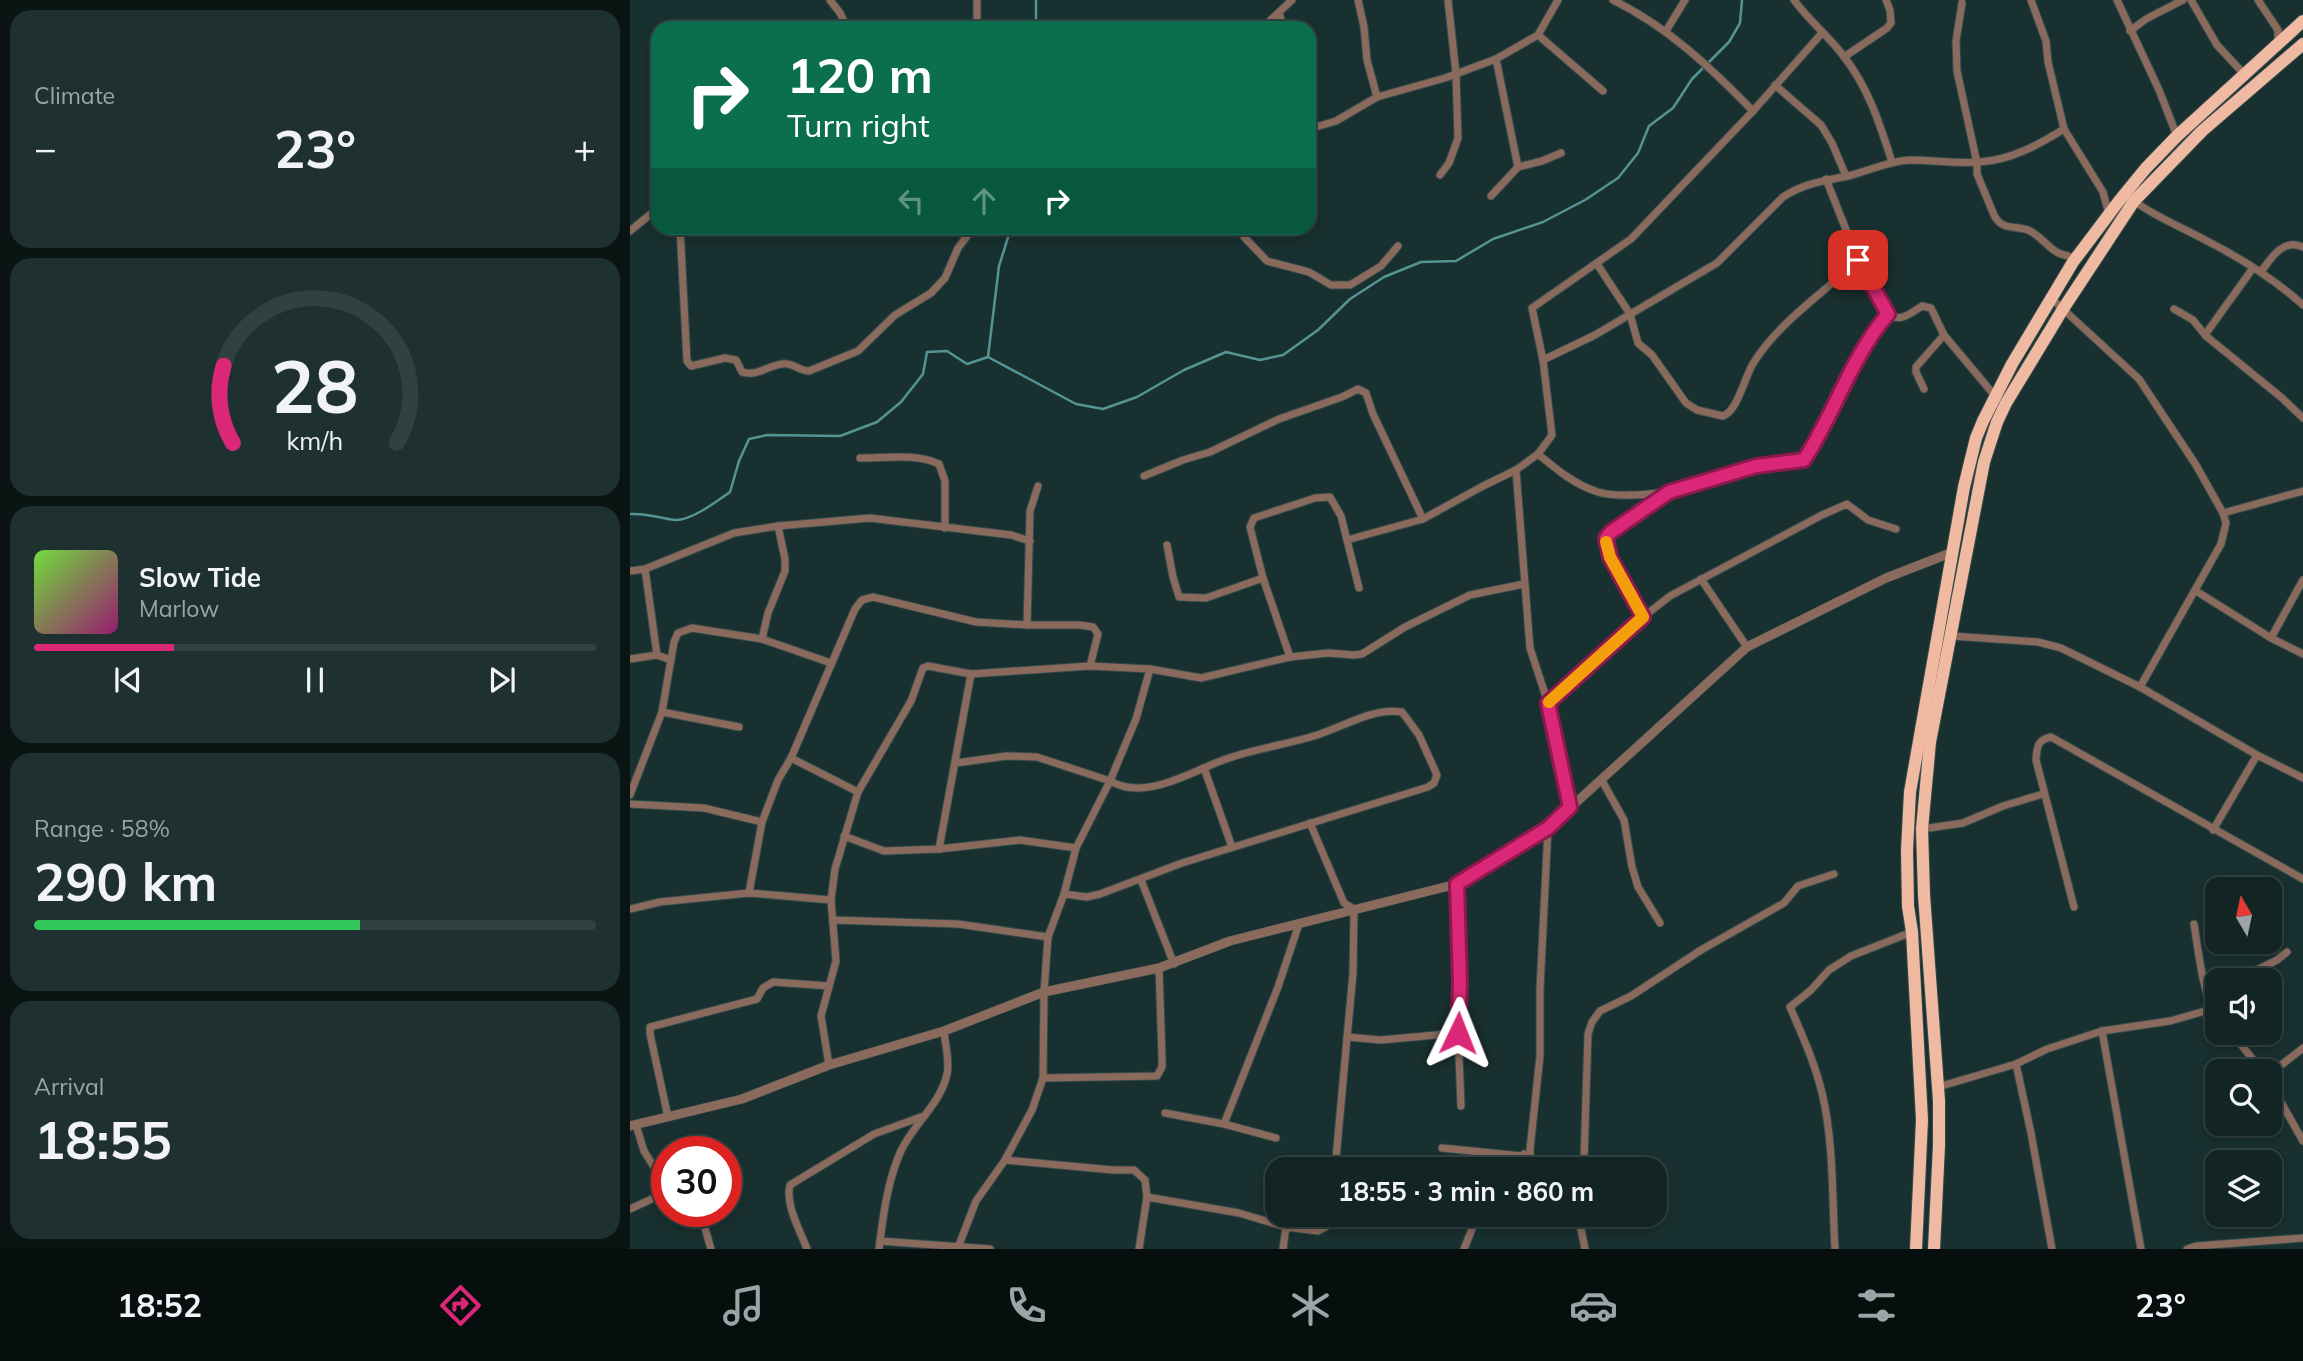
<!DOCTYPE html>
<meta charset="utf-8">
<style>
:root{--surface:#122423;--page:#1f3030;--text:#f1f3f6;--muted:#9ca4a6;--line:#314141;--accent:#db2777}
body{margin:0;font-family:Mulish,sans-serif;background:var(--page);color:var(--text);height:100vh;display:flex;flex-direction:column;font-size:26px;white-space:nowrap}
*{box-sizing:border-box;margin:0}
p{font-size:23px;color:var(--muted)}
.icon{flex:none;width:38px;height:38px;fill:none;stroke:currentColor;stroke-width:2;stroke-linecap:round;stroke-linejoin:round}
.map{position:relative;flex:1;overflow:hidden}
.details{display:flex;flex-direction:column;gap:10px;padding:10px;background:#0a1413;width:630px}
.details>*{flex:none}
.guide{position:absolute;left:21px;top:21px;width:665px;height:214px;border-radius:21px;box-shadow:0 4px 10px #0003,0 0 0 2px var(--line);background:#0b6e4f;color:#fff;overflow:hidden}
.needle{width:46px;rotate:351deg}
.buttons{position:absolute;left:1575px;top:877px;display:grid;gap:14px}
.buttons a{display:grid;place-items:center;width:77px;height:77px;border-radius:14px;background:var(--surface);box-shadow:0 4px 10px #0003,0 0 0 2px var(--line);font-size:35px}
.speed{position:absolute;left:21px;top:1136px;display:flex;gap:14px;font-size:35px;font-weight:700;text-align:center}
.speed>*{display:grid;place-content:center;width:91px;height:91px;border-radius:50%;background:var(--surface);box-shadow:0 4px 10px #0003,0 0 0 2px var(--line);line-height:1}
.speed .limit{border:10px solid #d22;background:#fff;color:#111}
.pin{position:absolute;display:grid;place-items:center;width:60px;height:60px;color:#fff;margin:-30px;border-radius:14px;box-shadow:0 4px 10px #0006}
.me{position:absolute;width:77px;margin:-38px;rotate:2deg;stroke-linejoin:round;filter:drop-shadow(0 0 5px #0008)}
.turn{display:flex;align-items:center;gap:24px;height:147px;padding:0 21px;font-size:32px}
.turn .icon{width:91px;height:91px;stroke-width:2.5}
.turn b{display:block;font-size:49px;line-height:60px}
.lanes{display:flex;align-items:center;height:66px;padding:0 21px;background:#0003;justify-content:center;gap:35px;direction:ltr}
.lanes .off{opacity:.35}
.big{font-size:52px;font-weight:700;line-height:1.1}
.details .card{flex:1;display:flex;flex-direction:column;justify-content:center;gap:10px;min-width:0;padding:0 24px;border-radius:21px;background:var(--page)}
.details .dial{align-items:center;gap:0}
.dial svg{height:182px;overflow:visible;fill:none;stroke:var(--line);stroke-width:7;stroke-linecap:round;text-anchor:middle}
.dial text{fill:var(--text);stroke:none}
.song{display:flex;align-items:center;gap:21px}
.cover{width:84px;height:84px;border-radius:10px;background:linear-gradient(135deg,hsl(100 70% 55%),hsl(320 70% 35%))}
.played{height:7px;border-radius:4px;background:linear-gradient(90deg,var(--accent) 25%,var(--line) 25%)}
.keys{display:flex;justify-content:space-around;direction:ltr}
.heat{display:flex;justify-content:space-between;align-items:center;font-size:38px;direction:ltr}
.charge{height:10px;border-radius:5px;background:linear-gradient(90deg,#34c759 58%,var(--line) 0)}
.trip{position:absolute;left:635px;top:1157px;width:402px;height:70px;border-radius:21px;background:var(--surface);box-shadow:0 4px 10px #0003,0 0 0 2px var(--line);font-weight:700;line-height:70px;text-align:center}
.tabs{display:flex;height:112px;justify-content:space-around;align-items:center;background:#070e0e;color:var(--muted)}
.tabs .icon{width:49px;height:49px}
.tabs .selected{color:var(--accent)}
.tabs b{font-size:32px;color:var(--text)}
main{display:flex;flex:1;min-height:0}
.map>svg:first-child{display:block}
.lines{fill:none;stroke-linecap:round;stroke-linejoin:round}
.stream{stroke:#549494;stroke-width:2.5}
.minor-casing{stroke:#344b4a;stroke-width:9}
.tertiary-casing{stroke:#344b4a;stroke-width:10}
.trunk-casing{stroke:#344b4a;stroke-width:14}
.minor{stroke:#896a5d;stroke-width:7}
.tertiary{stroke:#896a5d;stroke-width:9}
.trunk{stroke:#f0baa2;stroke-width:12}
.route-casing{stroke:#8e194d;stroke-width:18}
.route{stroke:#db2777;stroke-width:12}
.slow{stroke:#f59e0b;stroke-width:12}
</style>
<main>
<section class="details">
<div class="card"><p>Climate</p>
<div class="heat"><a>−</a><b class="big">23°</b><a>+</a></div>
</div>
<div class="card dial"><svg viewBox="0 0 100 80">
<path d="M14 69A42 42 0 1 1 86 69"/>
<path d="M14 69A42 42 0 0 1 10 35" stroke="#db2777"/>
<text x="50" y="56" font-size="32" font-weight="700">28</text>
<text x="50" y="72" font-size="11">km/h</text>
</svg></div>
<div class="card">
<div class="song"><i class="cover"></i><div><b>Slow Tide</b><p>Marlow</p></div></div>
<div class="played"></div>
<div class="keys"><svg class="icon" aria-label="previous" viewBox="0 0 24 24"><path d="M18 5L8 12l10 7zM5 5v14"/></svg><svg class="icon" aria-label="pause" viewBox="0 0 24 24"><path d="M8 5v14M16 5v14"/></svg><svg class="icon" aria-label="next" viewBox="0 0 24 24"><path d="M6 5l10 7-10 7zM19 5v14"/></svg></div>
</div>
<div class="card"><p>Range · 58%</p><b class="big">290 km</b><div class="charge"></div></div>
<div class="card"><p>Arrival</p><b class="big">18:55</b></div>
</section>
<div class="map">
<svg width="1673" height="1249" viewBox="0 0 1673 1249">
<rect width="100%" height="100%" fill="#18302f"/>
<g class="lines">
<!-- stream -->
<g class="stream">
<path d="M406,28V0"/>
<path d="M358,357L369,266L381,228"/>
<path d="M0,514C18,513 28,518 45,520C61,521 87,501 100,492L109,461L119,439L137,435L210,436L247,422L271,402L293,374L297,352L317,351L337,364L358,357L446,404L473,409L507,397L554,370L596,352L630,360L653,355L688,330L720,299L754,277L791,262L826,261L863,239L913,222L955,200L988,178L1008,153L1019,126L1043,108L1062,79L1099,42L1110,23L1112,0"/>
</g>
<!-- minor casing -->
<g class="minor-casing">
<g id="minor">
<path d="M200,0L210,13L217,28"/>
<path d="M728,0L734,27L737,60L747,97"/>
<path d="M983,0C1038,27 1081,68 1123,111"/>
<path d="M1164,0C1179,21 1200,37 1215,58C1239,89 1250,125 1262,162"/>
<path d="M1401,0L1416,41L1418,62L1434,129L1473,192L1479,214"/>
<path d="M1487,0L1529,90L1547,136"/>
<path d="M1561,0L1587,45L1614,74"/>
<path d="M1628,0L1648,30V42"/>
<path d="M1332,3L1326,41L1327,71L1347,163V174L1364,215C1372,231 1384,225 1398,230C1408,234 1416,245 1425,251C1432,256 1440,255 1445,259"/>
<path d="M649,13L654,28"/>
<path d="M347,28V0"/>
<path d="M632,28L662,0"/>
<path d="M1036,31L1055,0"/>
<path d="M1500,31L1516,19L1553,0"/>
<path d="M908,35L973,91"/>
<path d="M1214,57L1257,28L1261,23L1260,10L1256,0"/>
<path d="M866,59L888,167"/>
<path d="M1145,85L1191,125L1202,143L1216,176"/>
<path d="M679,129L706,121L747,97L815,78L866,59L908,35L928,0"/>
<path d="M810,175L819,163L828,138L826,74L818,0"/>
<path d="M1196,179L1228,260L1258,314C1270,323 1281,313 1292,306L1301,308L1314,335L1365,396"/>
<path d="M861,196L888,167L912,161L931,153"/>
<path d="M1504,201C1527,218 1554,228 1579,242C1612,259 1645,280 1673,305"/>
<path d="M50,228L57,361L61,366L95,358L106,360L112,372C126,377 137,366 152,364C163,362 169,371 179,371L228,351L265,315L301,293L315,278L328,248L343,228"/>
<path d="M614,228V237L637,261L679,272L701,285H720L751,266L768,246"/>
<path d="M0,231L28,208"/>
<path d="M967,264L1000,314L1008,343L1022,355L1056,403L1067,410L1093,416C1108,411 1115,375 1124,362C1150,321 1194,293 1228,260"/>
<path d="M1623,268L1577,332L1576,336L1652,398L1673,418"/>
<path d="M1631,272C1641,258 1653,238 1673,247"/>
<path d="M1422,299L1509,379L1566,465L1593,513L1596,523L1591,544L1510,687"/>
<path d="M1544,309L1563,320L1576,336"/>
<path d="M913,360L965,335L1087,263L1153,197C1174,183 1194,181 1218,176C1239,171 1258,161 1280,160C1303,160 1327,164 1350,162C1381,160 1408,145 1434,129"/>
<path d="M1294,389L1286,372V367L1314,335"/>
<path d="M908,454L922,435L913,360L902,308L1001,239L1123,111L1192,33"/>
<path d="M230,458C255,458 287,453 309,464L315,481V528"/>
<path d="M886,470L900,648L918,703L940,807"/>
<path d="M514,476L553,460L580,452L649,419L712,397L728,389L736,393L743,414L793,519"/>
<path d="M1593,513L1673,491"/>
<path d="M717,540L793,519L853,486L886,470L908,454C926,469 945,485 968,492C987,498 1018,494 1039,492"/>
<path d="M537,545L543,577L549,597L576,598L633,578"/>
<path d="M15,569L104,533L148,526L240,518L381,535L400,541"/>
<path d="M0,571L15,569L27,655"/>
<path d="M1071,579L1117,647"/>
<path d="M1566,591L1641,638L1673,654"/>
<path d="M1013,617L980,557L976,538L981,532L1039,492L1126,466L1174,460C1205,413 1221,358 1258,314"/>
<path d="M397,625L400,511L408,486"/>
<path d="M1322,636L1408,642L1431,648L1510,687L1627,755L1673,778"/>
<path d="M1641,638L1673,580"/>
<path d="M132,639L138,613L155,571V559L148,526"/>
<path d="M660,657L633,578L620,527L624,518L685,498L700,497L711,516L729,588"/>
<path d="M0,659L27,655L41,660"/>
<path d="M918,703L1013,617L1040,596L1192,515L1217,504L1238,520L1266,529"/>
<path d="M32,712L109,727"/>
<path d="M161,758L228,792"/>
<path d="M326,763L377,756L407,757L480,781C510,798 546,780 574,768"/>
<path d="M971,779L994,820L1002,867L1008,887L1030,923"/>
<path d="M0,795L32,712L44,642L48,633L62,628L132,639L201,663"/>
<path d="M0,804L74,808L132,822"/>
<path d="M680,823L714,903L724,909L723,973L705,1169"/>
<path d="M1292,829L1333,823L1373,806L1413,794"/>
<path d="M1583,830L1627,755"/>
<path d="M214,836L254,851L309,849L390,840L446,848"/>
<path d="M309,849L341,674"/>
<path d="M511,880L544,964"/>
<path d="M827,884L830,984L828,1033L831,1106"/>
<path d="M119,893L132,822L148,780L161,758L225,609L232,600L243,597L346,622L397,625H450L463,627L468,634L460,666"/>
<path d="M434,894L457,897L470,894L552,863L798,787L804,783L807,775L789,735L772,712C743,707 711,728 684,736C647,747 609,751 574,768L602,847"/>
<path d="M1444,907L1406,760C1407,747 1407,740 1421,737L1673,879"/>
<path d="M0,909L30,902L119,893L201,900"/>
<path d="M203,920L328,924L418,937"/>
<path d="M1564,924C1568,948 1573,998 1587,1016"/>
<path d="M1607,980L1647,960L1657,952"/>
<path d="M1577,993L1587,989"/>
<path d="M1601,1032L1632,1071"/>
<path d="M717,1037L751,1040L828,1033"/>
<path d="M1386,1064L1401,1133L1422,1249"/>
<path d="M199,1065L191,1016L206,961L201,900L205,869L228,792L281,701L293,668L298,666L341,674L460,666L520,669L571,678L660,657L698,653L724,655L732,654L775,627L840,595L894,584"/>
<path d="M1640,1074L1673,1048"/>
<path d="M413,1078L527,1076L532,1067V1057L529,968"/>
<path d="M1640,1083L1673,1141"/>
<path d="M1308,1087L1386,1064L1417,1049L1472,1031"/>
<path d="M535,1113L594,1124L646,1138"/>
<path d="M38,1117L20,1034V1027L127,999L133,988L143,982L199,986"/>
<path d="M594,1124L648,987L669,924"/>
<path d="M6,1125L14,1151L37,1188"/>
<path d="M812,1148L892,1156"/>
<path d="M375,1160L483,1170H504L515,1180L517,1197L509,1249"/>
<path d="M880,1169L894,1154"/>
<path d="M906,1169L901,1163L900,1149L910,1056V989L918,828"/>
<path d="M952,1169L954,1160L958,1034L962,1022L970,1011L1001,996L1071,950L1154,903L1168,886L1204,874"/>
<path d="M517,1197L609,1213L656,1227L688,1231L697,1226L700,1214"/>
<path d="M0,1209L37,1192"/>
<path d="M70,1211L81,1249"/>
<path d="M948,1214L955,1249"/>
<path d="M250,1241L360,1249"/>
<path d="M329,1245L346,1201L375,1160L402,1110L413,1078L414,992L418,937L434,894L446,848L480,781L506,719L520,669"/>
<path d="M177,1249C170,1230 155,1205 160,1185L244,1134L291,1117"/>
<path d="M249,1249C253,1217 257,1183 270,1153C282,1125 311,1104 317,1074C320,1061 315,1044 314,1031"/>
<path d="M653,1249L656,1227"/>
<path d="M834,1249L848,1214"/>
<path d="M1205,1249C1202,1199 1204,1142 1192,1093C1185,1063 1172,1035 1160,1007L1181,990L1199,970L1221,956L1282,932"/>
<path d="M1511,1249L1472,1031L1540,1021L1582,1009"/>
<path d="M1557,1249L1566,1246L1673,1238"/>
</g>
</g>
<!-- tertiary casing -->
<g class="tertiary-casing">
<path id="tertiary" d="M0,1126L112,1099L199,1065L314,1031L414,992L529,968L600,941L827,884L918,828L1117,647L1256,578L1323,552"/>
</g>
<!-- trunk casing -->
<g class="trunk-casing">
<g id="trunk">
<path d="M1286,1249L1292,1120L1282,932L1278,906L1277,850L1280,792L1334,487L1346,438L1353,421L1382,364L1443,262L1489,201L1516,168L1547,136L1673,21"/>
<path d="M1304,1249L1309,1145V1101L1294,895L1292,829L1300,742L1354,462L1367,422L1376,403L1433,309L1504,201L1572,131L1673,44"/>
</g>
</g>
<!-- minor -->
<use href="#minor" class="minor"/>
<!-- tertiary -->
<use href="#tertiary" class="tertiary"/>
<!-- trunk -->
<use href="#trunk" class="trunk"/>
</g>
<g class="lines">
<!-- route casing -->
<g class="route-casing">
<path id="route" d="M828,1033L830,984L827,884L918,828L940,807L918,703L1013,617L980,557L976,538L981,532L1039,492L1126,466L1174,460C1205,413 1221,357 1258,314L1228,260"/>
</g>
<!-- route -->
<use href="#route" class="route"/>
<!-- slow -->
<path class="slow" d="M919,702L1013,617L980,557L976,542"/>
</g>
</svg>
<div class="buttons">
<a><svg class="needle" viewBox="-14 -14 28 28"><path d="M0-13l5 13h-10z" fill="#e53935"/><path d="M0 13l5-13h-10z" fill="#9ca4a6"/></svg></a>
<a><svg class="icon" aria-label="sound" viewBox="0 0 24 24"><path d="M4 9h4l5-4v14l-5-4H4zM17 9q2 3 0 6"/></svg></a>
<a><svg class="icon" aria-label="search" viewBox="0 0 24 24"><circle cx="10" cy="10" r="6"/><path d="M15 15l6 6"/></svg></a>
<a><svg class="icon" aria-label="layers" viewBox="0 0 24 24"><path d="M12 4l9 5-9 5-9-5zM3 14l9 5 9-5"/></svg></a>
</div>
<div class="speed"><div class="limit">30</div></div>
<div class="pin" style="left:1228px;top:260px;background:#d93025"><svg class="icon" aria-label="arrive" viewBox="0 0 24 24"><path d="M6 21V4h12l-3 4 3 4H6"/></svg></div>
<svg class="me" style="left:828px;top:1033px" viewBox="-20 -20 40 40"><path d="M0-17L14 15 0 8-14 15z" fill="#db2777" stroke="#fff" stroke-width="4"/></svg>
<div class="trip">18:55 · 3 min · 860 m</div>
<div class="guide">
<div class="turn"><svg class="icon" aria-label="right" viewBox="0 0 24 24"><path d="M7 20v-9h11M14 6l5 5-5 5"/></svg><div><b>120 m</b>Turn right</div></div>
<div class="lanes"><svg class="icon off" aria-label="left" viewBox="0 0 24 24"><path d="M17 20v-9H6M10 6l-5 5 5 5"/></svg><svg class="icon off" aria-label="ahead" viewBox="0 0 24 24"><path d="M12 20V5M6 11l6-6 6 6"/></svg><svg class="icon" aria-label="right" viewBox="0 0 24 24"><path d="M7 20v-9h11M14 6l5 5-5 5"/></svg></div>
</div>
</div>
</main>
<nav class="tabs">
<b>18:52</b>
<svg class="icon selected" aria-label="directions" viewBox="0 0 24 24"><path d="M12 3l9 9-9 9-9-9zM9 14v-3h6M13 9l2 2-2 2"/></svg>
<svg class="icon" aria-label="music" viewBox="0 0 24 24"><path d="M9 18V5l10-2v13"/><circle cx="6" cy="18" r="3"/><circle cx="16" cy="16" r="3"/></svg>
<svg class="icon" aria-label="phone" viewBox="0 0 24 24"><path d="M5 4h4l2 5-3 2q2 4 5 5l2-3 5 2v4C11 20 4 13 5 4z"/></svg>
<svg class="icon" aria-label="climate" viewBox="0 0 24 24"><path d="M12 3v18M4 7l16 10M4 17L20 7"/></svg>
<svg class="icon" aria-label="car" viewBox="0 0 24 24"><path d="M5 17H2v-5l4-1 3-4h7l3 4 3 1v5h-3M9 17h6M6 11h13"/><circle cx="7" cy="17" r="2"/><circle cx="17" cy="17" r="2"/></svg>
<svg class="icon" aria-label="filters" viewBox="0 0 24 24"><path d="M4 7h16M4 17h16"/><circle cx="9" cy="7" r="2"/><circle cx="15" cy="17" r="2"/></svg>
<b>23°</b>
</nav>
